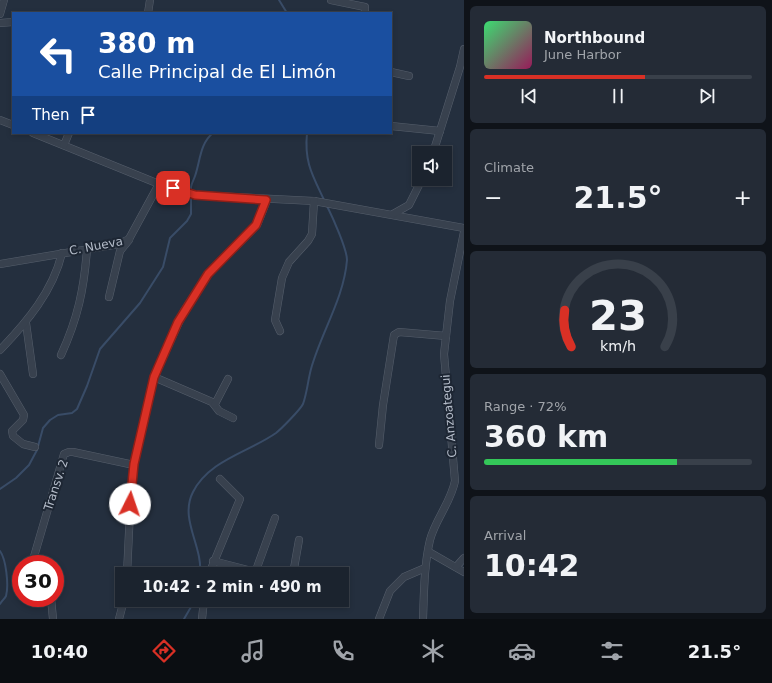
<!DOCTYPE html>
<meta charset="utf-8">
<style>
:root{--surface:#1b232e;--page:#242b36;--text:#f1f3f6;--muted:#a0a4aa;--line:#39404a;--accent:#d93025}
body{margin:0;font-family:"DejaVu Sans",sans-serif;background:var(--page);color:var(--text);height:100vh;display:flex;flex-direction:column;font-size:15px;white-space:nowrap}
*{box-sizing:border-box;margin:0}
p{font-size:13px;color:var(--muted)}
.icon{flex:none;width:22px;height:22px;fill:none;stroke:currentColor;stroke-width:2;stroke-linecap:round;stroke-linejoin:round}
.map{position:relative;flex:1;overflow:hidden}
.details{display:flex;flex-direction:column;gap:6px;padding:6px;background:#0f1319;width:308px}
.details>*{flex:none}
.banner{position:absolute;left:12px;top:12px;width:380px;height:122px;border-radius:0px;box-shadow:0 2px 6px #0003,0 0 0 1px var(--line);background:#1a4fa0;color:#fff;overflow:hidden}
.tools{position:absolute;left:412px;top:146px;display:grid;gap:8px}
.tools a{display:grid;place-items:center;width:40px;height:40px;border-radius:0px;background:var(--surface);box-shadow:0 2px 6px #0003,0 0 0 1px var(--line);font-size:20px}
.speed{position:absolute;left:12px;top:555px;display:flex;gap:8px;font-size:20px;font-weight:700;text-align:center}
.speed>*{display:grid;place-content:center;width:52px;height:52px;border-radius:50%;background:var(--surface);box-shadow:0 2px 6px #0003,0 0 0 1px var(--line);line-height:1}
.speed .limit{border:6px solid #d22;background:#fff;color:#111}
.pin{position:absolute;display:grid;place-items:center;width:34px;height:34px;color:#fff;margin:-17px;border-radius:8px;box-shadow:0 2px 6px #0006}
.me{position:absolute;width:44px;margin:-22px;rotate:4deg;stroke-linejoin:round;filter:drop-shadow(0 0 3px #0008)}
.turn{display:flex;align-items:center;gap:14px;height:84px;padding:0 20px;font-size:18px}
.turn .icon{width:52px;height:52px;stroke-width:2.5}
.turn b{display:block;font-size:28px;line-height:34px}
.then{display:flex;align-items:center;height:38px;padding:0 20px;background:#0003;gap:8px;font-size:15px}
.big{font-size:30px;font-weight:700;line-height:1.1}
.details .widget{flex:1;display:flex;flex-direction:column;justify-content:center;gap:6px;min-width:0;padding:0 14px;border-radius:6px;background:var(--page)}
.details .dial{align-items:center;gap:0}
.dial svg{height:104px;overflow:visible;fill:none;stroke:var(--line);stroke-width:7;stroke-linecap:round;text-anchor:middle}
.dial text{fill:var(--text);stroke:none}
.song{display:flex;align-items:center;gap:12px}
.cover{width:48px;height:48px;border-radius:6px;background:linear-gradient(135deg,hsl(140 70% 55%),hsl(330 70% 35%))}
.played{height:4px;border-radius:2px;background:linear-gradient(90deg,var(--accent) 60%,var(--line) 60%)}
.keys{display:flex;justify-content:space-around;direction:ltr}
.heat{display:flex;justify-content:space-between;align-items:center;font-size:22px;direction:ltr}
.charge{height:6px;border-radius:3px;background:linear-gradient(90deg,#34c759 72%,var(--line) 0)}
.trip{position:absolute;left:115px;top:567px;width:234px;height:40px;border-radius:0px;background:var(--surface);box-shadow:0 2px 6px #0003,0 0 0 1px var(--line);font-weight:700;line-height:40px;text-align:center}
.dock{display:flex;height:64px;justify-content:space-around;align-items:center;background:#0b0e12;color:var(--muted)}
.dock .icon{width:28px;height:28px}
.dock .active{color:var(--accent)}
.dock b{font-size:18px;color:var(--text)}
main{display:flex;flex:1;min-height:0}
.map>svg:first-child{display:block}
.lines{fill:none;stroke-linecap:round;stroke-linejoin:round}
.stream{stroke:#394c67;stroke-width:2}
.minor-casing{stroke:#565f6c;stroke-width:8}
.minor{stroke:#38414e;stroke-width:7}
.route-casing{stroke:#8d1f18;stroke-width:10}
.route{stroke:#d93025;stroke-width:7}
.labels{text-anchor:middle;stroke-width:4;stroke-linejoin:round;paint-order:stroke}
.street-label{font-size:12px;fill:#b4bcc9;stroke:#1d2633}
</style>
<main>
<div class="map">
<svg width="464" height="619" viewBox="0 0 464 619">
<rect width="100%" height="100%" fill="#242f3e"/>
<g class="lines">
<!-- stream -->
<g class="stream">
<path d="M279,0L287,13"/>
<path d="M307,133C304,163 313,176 325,202"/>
<path d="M191,191C190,185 193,182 195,176C200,162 200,143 213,133"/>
<path d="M0,489L16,478L29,465L37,450L43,428L50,420L58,415L72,413L77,409L87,386L100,349L140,303L163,267L170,238L187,221L191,214V196"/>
<path d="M0,551C6,559 9,585 6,596C5,598 2,601 0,604"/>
<path d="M200,574C203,546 179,519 193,492C209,460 249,452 276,433C281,429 300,410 303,404C307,393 308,380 311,369C321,333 344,298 347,260C347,249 332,216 327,206"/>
<path d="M184,619L195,600"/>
</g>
<!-- minor casing -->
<g class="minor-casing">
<g id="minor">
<path d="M331,0L365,7V13"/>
<path d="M148,13L150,0"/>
<path d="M0,14L4,0"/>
<path d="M0,23L13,22"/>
<path d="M391,72L409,76"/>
<path d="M0,120L13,125"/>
<path d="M391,126L440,131"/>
<path d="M33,133L159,184L195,195L314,201L464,228"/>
<path d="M64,145L69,133"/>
<path d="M433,153L460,67L464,49"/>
<path d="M393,214L409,205L422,179"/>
<path d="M0,264L119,244L129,239L159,184"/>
<path d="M109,297L120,251L129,240"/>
<path d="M26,323L33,374"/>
<path d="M280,331L275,320L282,278L289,262L308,241L312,234L314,201"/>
<path d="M0,350C27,322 53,291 62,253"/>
<path d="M61,355C78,318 84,289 87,249"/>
<path d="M0,374L24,415L23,420L12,431L13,436L23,444L35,447"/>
<path d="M154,377L212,402L219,411L233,418"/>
<path d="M215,404L228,379"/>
<path d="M379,445L383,405L394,335L399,332L446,336"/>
<path d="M429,552L464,572"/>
<path d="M33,560L64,454L69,452H73L134,465"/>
<path d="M213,561L263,574"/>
<path d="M456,567L464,558"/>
<path d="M255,573L275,518"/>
<path d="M127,574L131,490L134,465L154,377L184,311L208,274L257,225L267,200"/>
<path d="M209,574L240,499L220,479"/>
<path d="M293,574L299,540"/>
<path d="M51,598L53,619"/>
<path d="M119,619L124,600"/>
<path d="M202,619L204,600"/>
<path d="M379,619L390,591L404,577L425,568"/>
<path d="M423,619C424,593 424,565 430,540C435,520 451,502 455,481L444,354L450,301L464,232"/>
</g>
</g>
<!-- minor -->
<use href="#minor" class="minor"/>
</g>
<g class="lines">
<!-- route casing -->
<g class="route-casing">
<path id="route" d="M130,504L134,464L154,377L178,322L208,274L256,225L266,200L195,195L173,188"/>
</g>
<!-- route -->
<use href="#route" class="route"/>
</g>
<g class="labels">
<!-- street labels -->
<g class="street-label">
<text transform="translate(96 246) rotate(-11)" y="4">C. Nueva</text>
<text transform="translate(449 416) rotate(-95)" y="4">C. Anzoategui</text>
<text transform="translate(56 485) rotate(-72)" y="4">Transv. 2</text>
</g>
</g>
</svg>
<div class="tools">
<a><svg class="icon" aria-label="sound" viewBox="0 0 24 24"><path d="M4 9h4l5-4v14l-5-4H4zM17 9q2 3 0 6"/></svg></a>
</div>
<div class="speed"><div class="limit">30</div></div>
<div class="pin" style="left:173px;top:188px;background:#d93025"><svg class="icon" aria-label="arrive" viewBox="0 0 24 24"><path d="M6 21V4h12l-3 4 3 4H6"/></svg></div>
<svg class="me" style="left:130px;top:504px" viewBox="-20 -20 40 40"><circle r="19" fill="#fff"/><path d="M0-13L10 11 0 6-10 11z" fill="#d93025"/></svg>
<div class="trip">10:42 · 2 min · 490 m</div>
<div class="banner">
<div class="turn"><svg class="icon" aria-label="left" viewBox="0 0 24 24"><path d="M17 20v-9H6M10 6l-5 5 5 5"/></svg><div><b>380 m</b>Calle Principal de El Limón</div></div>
<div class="then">Then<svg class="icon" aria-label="arrive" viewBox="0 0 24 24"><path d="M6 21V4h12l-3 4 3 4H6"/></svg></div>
</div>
</div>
<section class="details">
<div class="widget">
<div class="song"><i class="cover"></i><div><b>Northbound</b><p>June Harbor</p></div></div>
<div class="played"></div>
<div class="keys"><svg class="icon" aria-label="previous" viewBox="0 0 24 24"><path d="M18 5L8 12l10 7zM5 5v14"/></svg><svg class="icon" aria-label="pause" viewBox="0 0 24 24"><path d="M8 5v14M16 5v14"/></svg><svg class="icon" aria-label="next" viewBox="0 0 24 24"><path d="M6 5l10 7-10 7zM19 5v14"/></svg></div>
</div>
<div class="widget"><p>Climate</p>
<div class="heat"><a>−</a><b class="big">21.5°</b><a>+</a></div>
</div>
<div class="widget dial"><svg viewBox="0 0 100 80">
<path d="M14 69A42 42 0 1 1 86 69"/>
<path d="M14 69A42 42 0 0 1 9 41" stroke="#d93025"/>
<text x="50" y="56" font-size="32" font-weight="700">23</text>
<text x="50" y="72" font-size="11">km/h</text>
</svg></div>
<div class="widget"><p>Range · 72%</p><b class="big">360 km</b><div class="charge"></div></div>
<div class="widget"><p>Arrival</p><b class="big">10:42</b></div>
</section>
</main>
<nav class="dock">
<b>10:40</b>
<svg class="icon active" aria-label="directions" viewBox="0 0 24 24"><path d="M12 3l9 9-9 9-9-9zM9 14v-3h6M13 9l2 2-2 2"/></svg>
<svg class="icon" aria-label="music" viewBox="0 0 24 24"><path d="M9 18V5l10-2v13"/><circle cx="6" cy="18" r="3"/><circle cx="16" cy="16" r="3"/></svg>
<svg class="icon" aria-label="phone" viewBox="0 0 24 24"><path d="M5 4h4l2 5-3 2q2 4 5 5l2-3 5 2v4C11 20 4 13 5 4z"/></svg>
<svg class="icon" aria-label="climate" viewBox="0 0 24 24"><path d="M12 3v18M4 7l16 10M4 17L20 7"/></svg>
<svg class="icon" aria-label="car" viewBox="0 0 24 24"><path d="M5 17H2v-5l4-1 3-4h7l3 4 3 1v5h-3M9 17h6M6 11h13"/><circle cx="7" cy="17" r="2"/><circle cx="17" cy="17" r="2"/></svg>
<svg class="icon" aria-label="filters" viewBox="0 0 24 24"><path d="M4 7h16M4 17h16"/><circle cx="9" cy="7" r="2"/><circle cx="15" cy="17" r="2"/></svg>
<b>21.5°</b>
</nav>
